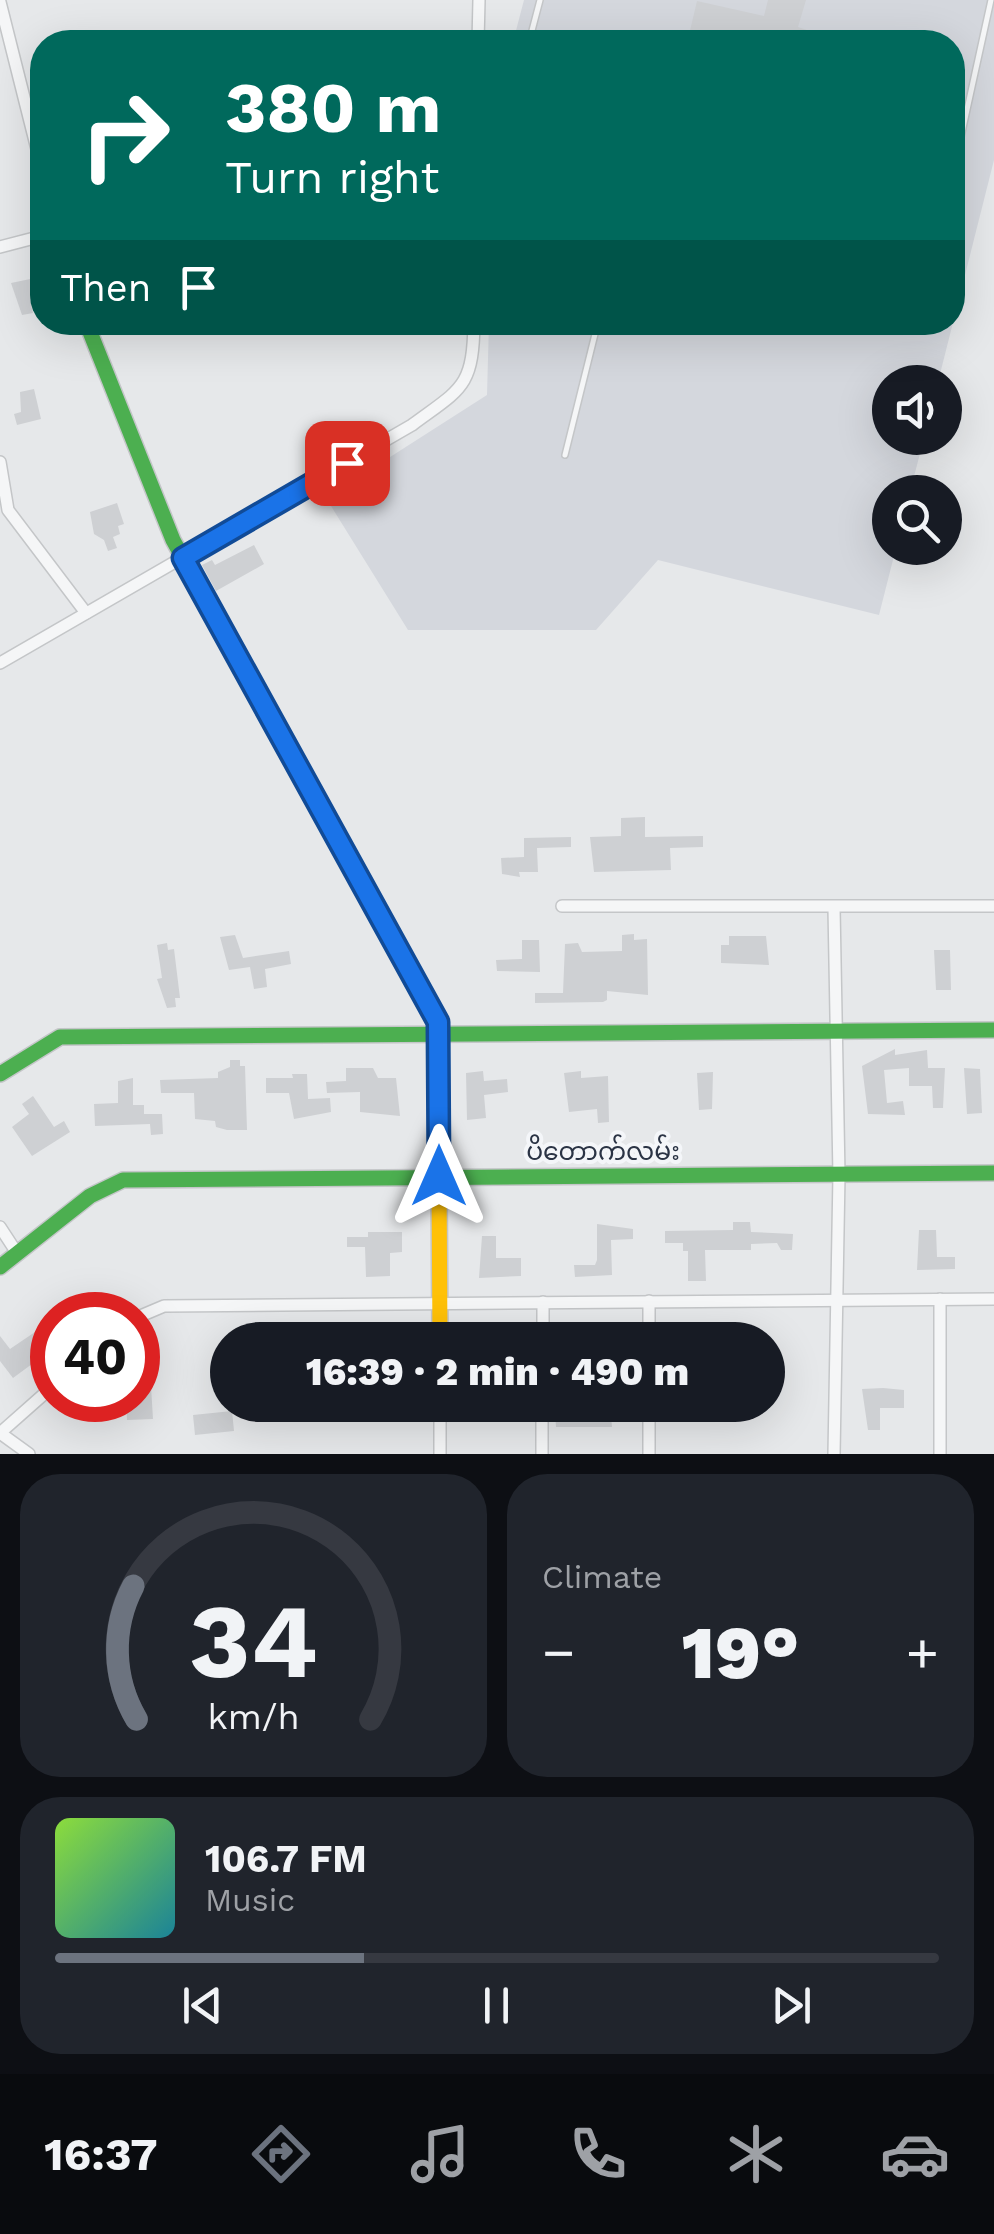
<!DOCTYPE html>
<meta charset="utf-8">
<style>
:root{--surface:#171b24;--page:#20242c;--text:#f1f3f6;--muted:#9ea1a6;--line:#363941;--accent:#6c737f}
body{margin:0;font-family:"Work Sans","Noto Sans Myanmar",sans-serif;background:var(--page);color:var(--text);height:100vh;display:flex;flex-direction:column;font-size:38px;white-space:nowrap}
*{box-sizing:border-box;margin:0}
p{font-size:32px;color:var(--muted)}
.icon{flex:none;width:55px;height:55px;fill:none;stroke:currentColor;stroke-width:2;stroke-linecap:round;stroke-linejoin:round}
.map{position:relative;height:1454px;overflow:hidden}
.details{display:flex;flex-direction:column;gap:20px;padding:20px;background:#0d0f14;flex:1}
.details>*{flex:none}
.banner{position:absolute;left:30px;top:30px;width:935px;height:305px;border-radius:40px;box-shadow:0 10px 40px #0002;background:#00695c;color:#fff;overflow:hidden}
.fabs{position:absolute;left:872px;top:365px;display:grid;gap:20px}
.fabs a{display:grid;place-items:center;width:90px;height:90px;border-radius:50%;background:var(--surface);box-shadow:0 10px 40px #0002;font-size:50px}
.speed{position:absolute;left:30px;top:1292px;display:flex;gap:20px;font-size:50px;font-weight:700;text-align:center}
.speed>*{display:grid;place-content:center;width:130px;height:130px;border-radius:50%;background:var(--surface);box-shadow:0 10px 40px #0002;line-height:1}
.speed .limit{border:15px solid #d22;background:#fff;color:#111}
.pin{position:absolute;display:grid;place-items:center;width:85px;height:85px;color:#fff;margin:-42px;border-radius:20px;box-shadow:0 5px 15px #0006}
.me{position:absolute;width:110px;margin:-55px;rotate:0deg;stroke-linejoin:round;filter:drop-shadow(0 0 8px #0008)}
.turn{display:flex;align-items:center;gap:35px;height:210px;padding:0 30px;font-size:45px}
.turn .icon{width:130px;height:130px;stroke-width:2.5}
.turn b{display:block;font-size:70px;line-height:85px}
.then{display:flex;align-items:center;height:95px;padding:0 30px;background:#0003;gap:20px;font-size:38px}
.big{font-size:75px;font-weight:800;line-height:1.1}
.details .widget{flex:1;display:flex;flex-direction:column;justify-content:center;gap:15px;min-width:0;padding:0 35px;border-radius:40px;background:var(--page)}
.details .dial{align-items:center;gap:0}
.dial svg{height:260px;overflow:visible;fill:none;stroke:var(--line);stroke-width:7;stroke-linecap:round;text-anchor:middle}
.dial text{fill:var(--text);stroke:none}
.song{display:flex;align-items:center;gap:30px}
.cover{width:120px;height:120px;border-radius:15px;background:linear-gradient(135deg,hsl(90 70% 55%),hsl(190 70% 35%))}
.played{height:10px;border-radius:5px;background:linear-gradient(90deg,var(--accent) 35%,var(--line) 35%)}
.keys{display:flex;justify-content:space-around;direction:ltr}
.heat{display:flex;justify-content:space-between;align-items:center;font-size:55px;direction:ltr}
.details .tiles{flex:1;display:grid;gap:20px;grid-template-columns:1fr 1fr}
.widget:last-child{grid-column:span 2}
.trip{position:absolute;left:210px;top:1322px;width:575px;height:100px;border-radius:50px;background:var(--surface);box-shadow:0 10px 40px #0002;font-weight:800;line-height:100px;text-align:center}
.tab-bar{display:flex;height:160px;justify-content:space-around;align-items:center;background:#090b0e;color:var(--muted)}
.tab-bar .icon{width:70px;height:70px}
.tab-bar .active{color:var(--accent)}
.tab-bar b{font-size:45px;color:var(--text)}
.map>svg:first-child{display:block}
.built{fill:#d4d7dd}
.building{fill:#ced0d3}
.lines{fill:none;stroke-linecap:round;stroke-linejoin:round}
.lane-casing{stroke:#c4c6c8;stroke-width:8}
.street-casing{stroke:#c4c6c8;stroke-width:14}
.fast-casing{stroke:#c4c6c8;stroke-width:18}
.slow-casing{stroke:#c4c6c8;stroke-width:18}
.lane{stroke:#f5f6f7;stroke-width:5}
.street{stroke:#f5f6f7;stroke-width:11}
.fast{stroke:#4caf50;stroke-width:15}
.slow{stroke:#ffc107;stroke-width:15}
.route-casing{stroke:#114b97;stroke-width:25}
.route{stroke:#1a73e8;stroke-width:18}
.labels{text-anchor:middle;stroke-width:8;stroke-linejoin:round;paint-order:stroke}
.street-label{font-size:25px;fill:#2b3445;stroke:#f4f6f9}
</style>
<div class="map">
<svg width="994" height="1454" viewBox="0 0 994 1454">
<rect width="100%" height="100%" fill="#e6e8ea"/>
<!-- built -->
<path class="built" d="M524,0H994V160L938,382H890V438H924L910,492H890V548H896L879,615L658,560L596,630H408L326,498L487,395L489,323L952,322V42H513Z"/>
<!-- building -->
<g class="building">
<path d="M768,0H806L798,27L842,42L688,39L697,1L764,16Z"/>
<path d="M35,278L39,297L30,299L33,313L22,315L11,283Z"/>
<path d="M34,389L41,419L17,425L14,414L21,412L20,392Z"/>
<path d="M117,503L124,524L118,526L120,534L113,537L117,548L108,551L104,540L94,534L90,512Z"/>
<path d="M254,545L264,564L216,591L202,565L212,560L215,565Z"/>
<path d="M645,817V837L703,836V847L670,848L671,870L594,872L590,837L621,836V818Z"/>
<path d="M571,837V847L537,848L538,872H519L520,877L502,874L501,858L524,857V838Z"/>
<path d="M634,934V940L647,939L648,995L607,991V1000L603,1002L535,1003V993H563L565,944L578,943L582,952L622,951V935Z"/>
<path d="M235,935L243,958L289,951L291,964L265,969L267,987L254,989L250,967L229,970L220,937Z"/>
<path d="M729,936H766L769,965L721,963V945H729Z"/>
<path d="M522,940H539L540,972L497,971L496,960L522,959Z"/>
<path d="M167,943L168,950L174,949L180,998H175L176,1007L167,1008L157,979L162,978L157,945Z"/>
<path d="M934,950H950L951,990H936Z"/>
<path d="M895,1049V1055L927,1050L928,1068H945L943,1108H933L932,1086H909V1068L884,1070L887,1103L903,1101L905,1115L868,1114L862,1066Z"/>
<path d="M230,1060H240V1066H245L247,1130H227L216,1127L215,1121L195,1119L194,1093H161L160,1080L218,1078V1072L230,1067Z"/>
<path d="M346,1068H373L378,1078H396L400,1116L360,1112V1092L327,1093L326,1082L346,1081Z"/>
<path d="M964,1068L980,1069L982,1113L967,1114Z"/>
<path d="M483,1071L484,1081L507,1079L508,1092L484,1095L486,1118L467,1120L466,1073Z"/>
<path d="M581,1071V1078L608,1076L609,1122L598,1123L597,1109L569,1112L564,1073Z"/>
<path d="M713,1072L712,1109L699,1110L697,1073Z"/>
<path d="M292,1074H307L308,1099L330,1098L331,1112L294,1119L289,1093H266V1078H293Z"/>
<path d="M133,1078V1105H144V1114H162L163,1134L151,1135L150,1124L95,1126L94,1104L118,1103V1081Z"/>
<path d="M33,1096L54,1127L64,1121L70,1132L32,1156L12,1127L29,1114L22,1104Z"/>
<path d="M733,1222H750L751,1232L793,1234L792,1250H781L777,1243L751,1244V1250H705L706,1281H688V1251H683V1243H665V1231L733,1230Z"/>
<path d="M597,1224L633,1229V1239L611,1240L612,1275L575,1277L574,1265H595L597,1260Z"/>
<path d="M919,1230H936L937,1257H955V1269L917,1270Z"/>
<path d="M368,1232H402V1252L390,1253V1276L366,1277L365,1247H347V1237H368Z"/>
<path d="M482,1236H496V1258H521V1276L479,1278Z"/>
<path d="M35,1332L51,1350L13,1378L0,1361V1336L10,1349Z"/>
<path d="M149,1353L153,1419L127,1420L126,1400H138V1354Z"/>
<path d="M883,1388L904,1390V1408H880V1430H868L862,1389Z"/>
<path d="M232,1411L234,1431L195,1435L193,1415Z"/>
<path d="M555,1412L611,1416L612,1427H556Z"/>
</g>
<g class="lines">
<!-- lane casing -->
<g class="lane-casing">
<g id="lane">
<path d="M529,42L540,0"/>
<path d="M952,178L991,0"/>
<path d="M565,455L598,322"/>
</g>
</g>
<!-- street casing -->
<g class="street-casing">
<g id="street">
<path d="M0,2L42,169"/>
<path d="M478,42L479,0"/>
<path d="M0,247L42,236"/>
<path d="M0,462L8,510L86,613"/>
<path d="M0,663L412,425C462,388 473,388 474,322"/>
<path d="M562,906H994"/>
<path d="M834,908L839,1175L834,1454"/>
<path d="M0,1227L17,1253"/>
<path d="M940,1299V1454"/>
<path d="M649,1301V1340"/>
<path d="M138,1317L164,1306L994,1299"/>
<path d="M543,1340V1302"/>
<path d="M440,1405V1454"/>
<path d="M649,1405V1454"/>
<path d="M0,1433L52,1387"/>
<path d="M0,1433L29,1454"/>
<path d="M542,1454V1405"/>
</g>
</g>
<!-- fast casing -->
<g class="fast-casing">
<g id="fast">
<path d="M86,322L173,540L378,913"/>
<path d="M0,1074L60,1037L994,1030"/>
<path d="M0,1267L90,1196L123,1180L994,1173"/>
</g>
</g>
<!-- slow casing -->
<g class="slow-casing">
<path id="slow" d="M378,913L438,1022L440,1340"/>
</g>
<!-- lane -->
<use href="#lane" class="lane"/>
<!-- street -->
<use href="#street" class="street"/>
<!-- fast -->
<use href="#fast" class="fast"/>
<!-- slow -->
<use href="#slow" class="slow"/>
</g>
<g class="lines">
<!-- route casing -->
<g class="route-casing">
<path id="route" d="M347,463L183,558L438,1022L439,1176"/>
</g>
<!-- route -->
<use href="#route" class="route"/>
</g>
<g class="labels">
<!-- street labels -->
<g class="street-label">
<text x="603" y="1160">ပိတောက်လမ်း</text>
</g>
</g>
</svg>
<div class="fabs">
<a><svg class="icon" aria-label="sound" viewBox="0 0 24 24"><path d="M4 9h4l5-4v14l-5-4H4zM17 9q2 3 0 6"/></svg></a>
<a><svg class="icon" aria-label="search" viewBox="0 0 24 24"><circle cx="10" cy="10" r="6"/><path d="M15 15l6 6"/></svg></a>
</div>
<div class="speed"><div class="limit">40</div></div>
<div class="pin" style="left:347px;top:463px;background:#d93025"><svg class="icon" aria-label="arrive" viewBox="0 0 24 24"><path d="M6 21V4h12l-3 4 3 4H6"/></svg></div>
<svg class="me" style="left:439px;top:1176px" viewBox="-20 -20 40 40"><path d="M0-17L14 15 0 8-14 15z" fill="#1a73e8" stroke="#fff" stroke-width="4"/></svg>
<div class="trip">16:39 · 2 min · 490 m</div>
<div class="banner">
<div class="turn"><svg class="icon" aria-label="right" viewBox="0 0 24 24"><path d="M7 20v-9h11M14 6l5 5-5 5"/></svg><div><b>380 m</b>Turn right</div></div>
<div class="then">Then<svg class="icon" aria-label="arrive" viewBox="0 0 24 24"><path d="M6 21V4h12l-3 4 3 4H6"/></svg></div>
</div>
</div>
<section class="details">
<div class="tiles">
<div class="widget dial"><svg viewBox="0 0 100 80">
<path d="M14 69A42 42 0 1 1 86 69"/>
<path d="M14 69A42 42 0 0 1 13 28" stroke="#6c737f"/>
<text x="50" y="56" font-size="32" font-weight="700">34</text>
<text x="50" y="72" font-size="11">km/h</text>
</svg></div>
<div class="widget"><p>Climate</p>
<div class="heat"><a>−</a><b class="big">19°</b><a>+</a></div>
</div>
<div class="widget">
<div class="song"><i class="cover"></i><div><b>106.7 FM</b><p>Music</p></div></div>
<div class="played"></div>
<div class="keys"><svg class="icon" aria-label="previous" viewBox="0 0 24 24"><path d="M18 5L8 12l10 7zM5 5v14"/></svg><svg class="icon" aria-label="pause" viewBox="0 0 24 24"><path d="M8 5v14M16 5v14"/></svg><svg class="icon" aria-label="next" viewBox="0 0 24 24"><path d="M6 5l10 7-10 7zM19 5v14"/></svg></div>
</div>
</div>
</section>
<nav class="tab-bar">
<b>16:37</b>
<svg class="icon active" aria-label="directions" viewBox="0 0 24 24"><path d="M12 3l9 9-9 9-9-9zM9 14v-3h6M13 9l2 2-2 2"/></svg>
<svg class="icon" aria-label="music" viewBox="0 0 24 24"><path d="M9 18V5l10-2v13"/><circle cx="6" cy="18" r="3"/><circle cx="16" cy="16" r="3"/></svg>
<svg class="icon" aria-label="phone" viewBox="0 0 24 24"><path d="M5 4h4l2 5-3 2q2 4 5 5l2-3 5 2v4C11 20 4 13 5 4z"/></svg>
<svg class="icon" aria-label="climate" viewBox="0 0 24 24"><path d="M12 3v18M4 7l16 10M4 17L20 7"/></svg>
<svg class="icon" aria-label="car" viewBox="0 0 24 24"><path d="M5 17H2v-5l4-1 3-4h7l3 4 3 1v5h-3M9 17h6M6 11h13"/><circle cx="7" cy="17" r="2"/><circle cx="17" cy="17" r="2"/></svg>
</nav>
